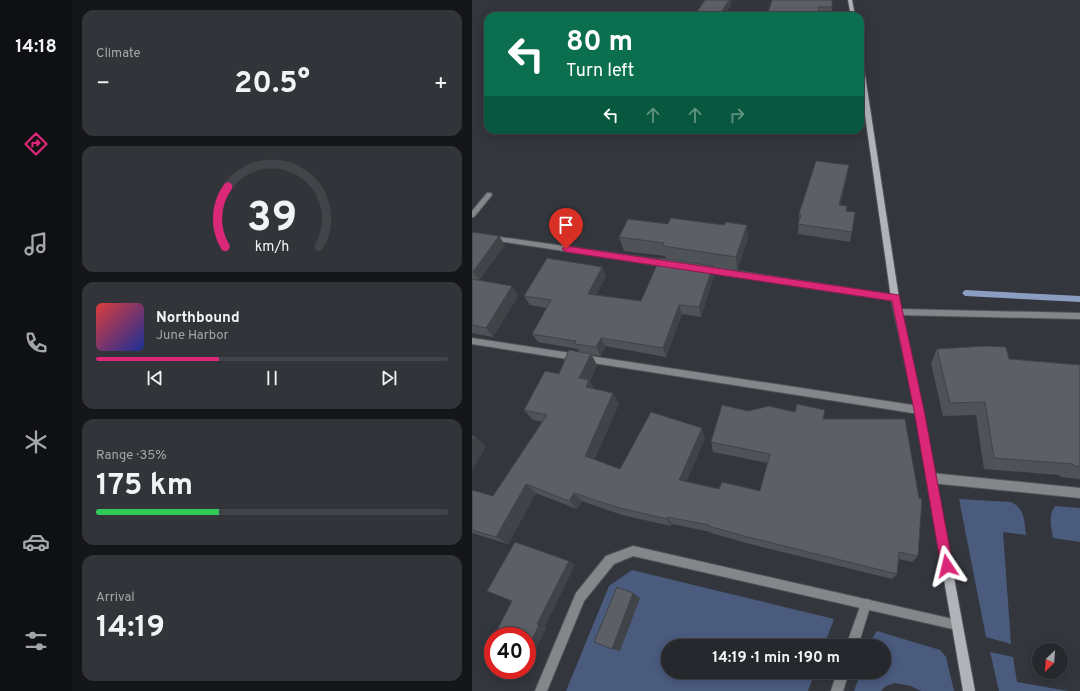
<!DOCTYPE html>
<meta charset="utf-8">
<style>
:root{--surface:#26282d;--page:#323439;--text:#f1f3f6;--muted:#a4a6aa;--line:#424449;--accent:#db2777}
body{margin:0;font-family:Overpass,sans-serif;background:var(--page);color:var(--text);height:100vh;display:flex;flex-direction:column;font-size:15px;white-space:nowrap}
*{box-sizing:border-box;margin:0}
p{font-size:13px;color:var(--muted)}
.icon{flex:none;width:22px;height:22px;fill:none;stroke:currentColor;stroke-width:2;stroke-linecap:round;stroke-linejoin:round}
.map{position:relative;flex:1;overflow:hidden}
.drawer{display:flex;flex-direction:column;gap:10px;padding:10px;background:#151619;width:400px}
.drawer>*{flex:none}
.banner{position:absolute;left:12px;top:12px;width:380px;height:122px;border-radius:12px;box-shadow:0 2px 10px #0003,0 0 0 1px var(--line);background:#0b6e4f;color:#fff;overflow:hidden}
.needle{width:26px;rotate:205deg}
.buttons{position:absolute;left:560px;top:643px;display:grid;gap:8px}
.buttons a{display:grid;place-items:center;width:36px;height:36px;border-radius:50%;background:var(--surface);box-shadow:0 2px 10px #0003,0 0 0 1px var(--line);font-size:20px}
.speed{position:absolute;left:12px;top:627px;display:flex;gap:8px;font-size:20px;font-weight:700;text-align:center}
.speed>*{display:grid;place-content:center;width:52px;height:52px;border-radius:50%;background:var(--surface);box-shadow:0 2px 10px #0003,0 0 0 1px var(--line);line-height:1}
.speed .limit{border:6px solid #d22;background:#fff;color:#111}
.pin{position:absolute;display:grid;place-items:center;width:34px;height:34px;color:#fff;margin:-41px -17px;border-radius:50% 50% 50% 0;rotate:-45deg;box-shadow:0 0 4px #0007}
.pin .icon{rotate:45deg}
.me{position:absolute;width:44px;margin:-22px;rotate:350deg;stroke-linejoin:round;filter:drop-shadow(0 0 3px #0008)}
.turn{display:flex;align-items:center;gap:14px;height:84px;padding:0 16px;font-size:18px}
.turn .icon{width:52px;height:52px;stroke-width:2.5}
.turn b{display:block;font-size:28px;line-height:34px}
.lanes{display:flex;align-items:center;height:38px;padding:0 16px;background:#0003;justify-content:center;gap:20px;direction:ltr}
.lanes .off{opacity:.35}
.big{font-size:30px;font-weight:700;line-height:1.1}
.drawer .tile{flex:1;display:flex;flex-direction:column;justify-content:center;gap:6px;min-width:0;padding:0 14px;border-radius:12px;background:var(--page)}
.drawer .dial{align-items:center;gap:0}
.dial svg{height:104px;overflow:visible;fill:none;stroke:var(--line);stroke-width:7;stroke-linecap:round;text-anchor:middle}
.dial text{fill:var(--text);stroke:none}
.song{display:flex;align-items:center;gap:12px}
.cover{width:48px;height:48px;border-radius:6px;background:linear-gradient(135deg,hsl(0 70% 55%),hsl(230 70% 35%))}
.played{height:4px;border-radius:2px;background:linear-gradient(90deg,var(--accent) 35%,var(--line) 35%)}
.keys{display:flex;justify-content:space-around;direction:ltr}
.heat{display:flex;justify-content:space-between;align-items:center;font-size:22px;direction:ltr}
.charge{height:6px;border-radius:3px;background:linear-gradient(90deg,#34c759 35%,var(--line) 0)}
.trip{position:absolute;left:189px;top:639px;width:230px;height:40px;border-radius:20px;background:var(--surface);box-shadow:0 2px 10px #0003,0 0 0 1px var(--line);font-weight:700;line-height:40px;text-align:center}
main{display:flex;flex:1;min-height:0}
.dock{display:flex;flex-direction:column;width:72px;justify-content:space-around;align-items:center;background:#0f1012;color:var(--muted)}
.dock .icon{width:28px;height:28px}
.dock .active{color:var(--accent)}
.dock b{font-size:18px;color:var(--text)}
.map>svg:first-child{display:block}
.green{fill:#4a5b7e}
.lines{fill:none;stroke-linecap:round;stroke-linejoin:round}
.stream{fill:#8b9dc1;fill-rule:evenodd}
.lane-casing{stroke:#51545a;stroke-width:2}
.street-casing{stroke:#51545a;stroke-width:2}
.secondary-casing{stroke:#51545a;stroke-width:2}
.lane{fill:#848689;fill-rule:evenodd}
.street{fill:#848689;fill-rule:evenodd}
.secondary{fill:#b0b3b7;fill-rule:evenodd}
.wall{fill:#4f5358}
.shaded-wall{fill:#404347}
.building{fill:#5c6066;stroke:#404347}
.route{fill:#db2777;stroke:#8e194d}
</style>
<main>
<nav class="dock">
<b>14:18</b>
<svg class="icon active" aria-label="directions" viewBox="0 0 24 24"><path d="M12 3l9 9-9 9-9-9zM9 14v-3h6M13 9l2 2-2 2"/></svg>
<svg class="icon" aria-label="music" viewBox="0 0 24 24"><path d="M9 18V5l10-2v13"/><circle cx="6" cy="18" r="3"/><circle cx="16" cy="16" r="3"/></svg>
<svg class="icon" aria-label="phone" viewBox="0 0 24 24"><path d="M5 4h4l2 5-3 2q2 4 5 5l2-3 5 2v4C11 20 4 13 5 4z"/></svg>
<svg class="icon" aria-label="climate" viewBox="0 0 24 24"><path d="M12 3v18M4 7l16 10M4 17L20 7"/></svg>
<svg class="icon" aria-label="car" viewBox="0 0 24 24"><path d="M5 17H2v-5l4-1 3-4h7l3 4 3 1v5h-3M9 17h6M6 11h13"/><circle cx="7" cy="17" r="2"/><circle cx="17" cy="17" r="2"/></svg>
<svg class="icon" aria-label="filters" viewBox="0 0 24 24"><path d="M4 7h16M4 17h16"/><circle cx="9" cy="7" r="2"/><circle cx="15" cy="17" r="2"/></svg>
</nav>
<section class="drawer">
<div class="tile"><p>Climate</p>
<div class="heat"><a>−</a><b class="big">20.5°</b><a>+</a></div>
</div>
<div class="tile dial"><svg viewBox="0 0 100 80">
<path d="M14 69A42 42 0 1 1 86 69"/>
<path d="M14 69A42 42 0 0 1 16 23" stroke="#db2777"/>
<text x="50" y="56" font-size="32" font-weight="700">39</text>
<text x="50" y="72" font-size="11">km/h</text>
</svg></div>
<div class="tile">
<div class="song"><i class="cover"></i><div><b>Northbound</b><p>June Harbor</p></div></div>
<div class="played"></div>
<div class="keys"><svg class="icon" aria-label="previous" viewBox="0 0 24 24"><path d="M18 5L8 12l10 7zM5 5v14"/></svg><svg class="icon" aria-label="pause" viewBox="0 0 24 24"><path d="M8 5v14M16 5v14"/></svg><svg class="icon" aria-label="next" viewBox="0 0 24 24"><path d="M6 5l10 7-10 7zM19 5v14"/></svg></div>
</div>
<div class="tile"><p>Range · 35%</p><b class="big">175 km</b><div class="charge"></div></div>
<div class="tile"><p>Arrival</p><b class="big">14:19</b></div>
</section>
<div class="map">
<svg width="608" height="691" viewBox="0 0 608 691">
<rect width="100%" height="100%" fill="#33363c"/>
<!-- green -->
<g class="green">
<path d="M487,499L539,502C553,509 552,520 554,535L531,532L539,644L514,637Z"/>
<path d="M583,506L608,508V542L581,538C579,527 576,516 583,506Z"/>
<path d="M160,570L362,619L352,646H196V672H343L336,691H94L137,586Z"/>
<path d="M405,631L468,650L474,657L482,691H449L439,686L423,683L414,686L409,691H382L389,672H412V646H398L401,637Z"/>
<path d="M518,652L541,657L545,682L596,691H527Z"/>
</g>
<g class="lines">
<!-- stream -->
<path class="stream" d="M493,290L608,296V302L493,296L490,293Z"/>
<!-- lane casing -->
<g class="lane-casing">
<g id="lane">
<path d="M394,599L398,600L399,604L386,646H374L389,604L390,600Z"/>
<path d="M365,672H377L371,691H359Z"/>
</g>
</g>
<!-- street casing -->
<g class="street-casing">
<g id="street">
<path d="M15,193H19L20,195L2,217H0V211Z"/>
<path d="M0,233L197,261L201,264L197,267L0,237Z"/>
<path d="M232,266L423,295L427,298L423,301L232,272L228,269Z"/>
<path d="M427,309L608,313V319L427,315L423,312Z"/>
<path d="M0,338L447,406L450,407L451,410L450,413L447,414L0,344Z"/>
<path d="M459,473L608,488V498L459,483L456,481L454,478L456,475Z"/>
<path d="M161,546L485,620L489,621L490,625L489,629L485,630L161,556L142,564L112,601L75,691H63L104,593L134,556Z"/>
</g>
</g>
<!-- secondary casing -->
<g class="secondary-casing">
<g id="secondary">
<path d="M376,0H380L383,16H379Z"/>
<path d="M388,60L391,62L427,298L451,410L503,691H491L443,410L419,298L388,80Z"/>
</g>
</g>
<!-- lane -->
<use href="#lane" class="lane"/>
<!-- street -->
<use href="#street" class="street"/>
<!-- secondary -->
<use href="#secondary" class="secondary"/>
</g>
<!-- wall -->
<g class="wall">
<path d="M300,0L360,7V16H295Z"/>
<path d="M377,165L375,176L368,205L375,211L383,212L378,242L326,234L327,214Z"/>
<path d="M0,232L27,236L33,245L7,280L0,279Z"/>
<path d="M147,237L276,239L265,270L241,267L242,275L229,317L210,314L194,357L133,346L129,356L119,355L125,365L118,381L122,389L147,404L122,460L148,469L233,438L214,482L247,489L288,491L296,463L241,452L239,442L276,411L351,419L446,556L440,562L427,559L425,574L420,579L278,544L239,533V532L200,524L199,526L150,515L110,501L105,509L64,493L36,544L0,533V490L21,496L70,422L61,420L52,410L107,352L106,349L66,342L60,334L75,308L58,305L52,296L130,267L134,276L124,295L169,301L194,259L193,256L152,251Z"/>
<path d="M0,279L46,296L21,337L0,333Z"/>
<path d="M465,349L537,359L608,365V479L588,477L587,475L512,469L504,415L471,416L459,363Z"/>
</g>
<!-- shaded-wall -->
<g class="shaded-wall">
<path d="M257,0H259V5L253,16H247Z"/>
<path d="M377,165L375,176L366,216L367,205Z"/>
<path d="M275,225L276,239L265,270L264,257Z"/>
<path d="M27,236L33,245L7,280L1,272Z"/>
<path d="M241,266L242,275L229,317L227,307Z"/>
<path d="M130,267L134,276L120,303L116,294Z"/>
<path d="M40,286L46,296L21,337L14,328Z"/>
<path d="M207,305L210,314L194,357L191,348Z"/>
<path d="M129,338L133,346L129,356L124,347Z"/>
<path d="M119,354L125,365L118,381L123,391L120,398L107,378Z"/>
<path d="M141,393L147,404L120,465L113,456Z"/>
<path d="M230,428L233,438L211,488L207,480Z"/>
<path d="M3,436L14,446L0,471V441Z"/>
<path d="M54,484L64,493L36,544L24,537Z"/>
<path d="M102,493L110,501L105,509L97,501Z"/>
<path d="M195,517L200,524L199,526L195,519Z"/>
<path d="M97,561L103,565L73,626L65,624Z"/>
<path d="M161,593L168,598L148,651L140,649Z"/>
<path d="M67,625L75,627L64,649L56,648Z"/>
</g>
<!-- building -->
<g class="building">
<path d="M233,0H257L247,16H222Z"/>
<path d="M300,0H360V7H346L347,16H295Z"/>
<path d="M344,161L377,165L367,205L375,206L374,211L383,212L380,232L326,224L329,215L327,214Z"/>
<path d="M199,218L252,225L254,222L275,225L264,257L191,246L192,243L147,237L156,219L196,224Z"/>
<path d="M0,232L27,236L1,272L0,271Z"/>
<path d="M75,258L130,267L116,294L169,301L188,258L241,266L227,307L207,305L191,348L129,338L124,347L103,344L104,341L60,334L79,300L52,296Z"/>
<path d="M0,279L40,286L14,328L0,325Z"/>
<path d="M513,346L534,347L537,359L608,365V467L602,466L601,464L522,458L513,402L478,403L465,349Z"/>
<path d="M97,350L119,354L107,378L117,380L114,387L141,393L113,456L148,469L179,412L230,428L207,480L247,489L250,482L288,491L298,454L239,442L250,405L276,411L297,406L323,412L325,404L353,410L351,419H433L447,498L450,499L446,556L427,552L425,574L276,537L236,526L237,525L195,517V519L144,507L102,493L97,501L54,484L24,537L0,530V490L21,496L75,415L52,410L73,371L87,374Z"/>
<path d="M0,436H3L0,441Z"/>
<path d="M43,542L97,561L65,624L67,625L56,648H55V636H22L40,601L15,591Z"/>
<path d="M145,587L161,593L140,649L122,642Z"/>
</g>
<!-- route -->
<path class="route" d="M94,246L427,295L452,410L481,566L479,571L475,572L471,571L469,566L442,410L420,301L94,252L90,249Z"/>
</svg>
<div class="buttons">
<a><svg class="needle" viewBox="-14 -14 28 28"><path d="M0-13l5 13h-10z" fill="#e53935"/><path d="M0 13l5-13h-10z" fill="#a4a6aa"/></svg></a>
</div>
<div class="speed"><div class="limit">40</div></div>
<div class="pin" style="left:94px;top:249px;background:#d93025"><svg class="icon" aria-label="arrive" viewBox="0 0 24 24"><path d="M6 21V4h12l-3 4 3 4H6"/></svg></div>
<svg class="me" style="left:475px;top:566px" viewBox="-20 -20 40 40"><path d="M0-17L14 15 0 8-14 15z" fill="#db2777" stroke="#fff" stroke-width="4"/></svg>
<div class="trip">14:19 · 1 min · 190 m</div>
<div class="banner">
<div class="turn"><svg class="icon" aria-label="left" viewBox="0 0 24 24"><path d="M17 20v-9H6M10 6l-5 5 5 5"/></svg><div><b>80 m</b>Turn left</div></div>
<div class="lanes"><svg class="icon" aria-label="left" viewBox="0 0 24 24"><path d="M17 20v-9H6M10 6l-5 5 5 5"/></svg><svg class="icon off" aria-label="ahead" viewBox="0 0 24 24"><path d="M12 20V5M6 11l6-6 6 6"/></svg><svg class="icon off" aria-label="ahead" viewBox="0 0 24 24"><path d="M12 20V5M6 11l6-6 6 6"/></svg><svg class="icon off" aria-label="right" viewBox="0 0 24 24"><path d="M7 20v-9h11M14 6l5 5-5 5"/></svg></div>
</div>
</div>
</main>
